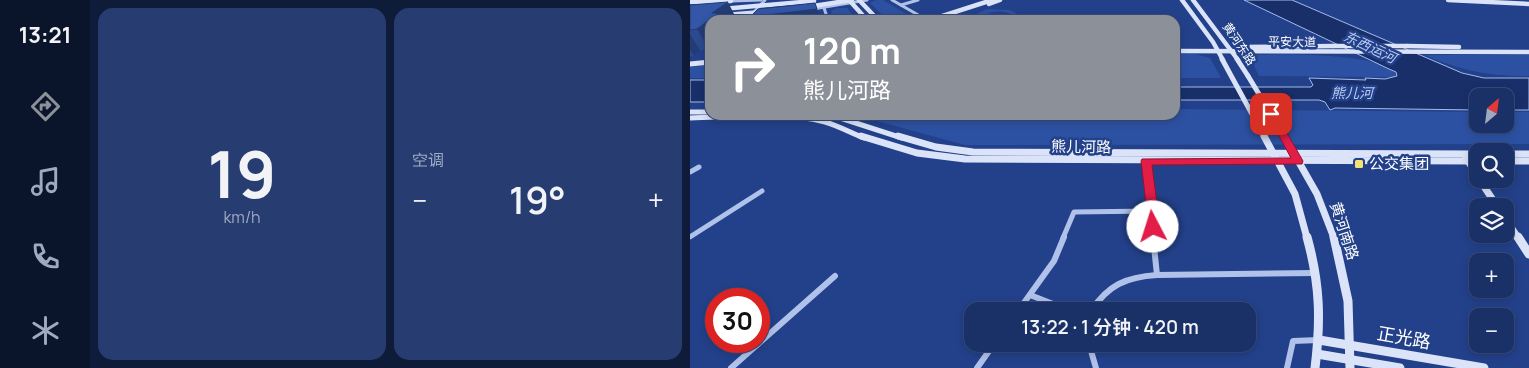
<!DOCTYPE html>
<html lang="zh">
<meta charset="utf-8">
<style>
:root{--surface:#1a3168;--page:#273d71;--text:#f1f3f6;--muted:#9fa9c0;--line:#384c7c;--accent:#8c9099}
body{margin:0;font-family:Manrope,"Noto Sans SC",sans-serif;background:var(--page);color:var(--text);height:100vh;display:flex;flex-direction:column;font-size:19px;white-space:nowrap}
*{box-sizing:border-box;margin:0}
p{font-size:16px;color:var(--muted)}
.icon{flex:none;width:28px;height:28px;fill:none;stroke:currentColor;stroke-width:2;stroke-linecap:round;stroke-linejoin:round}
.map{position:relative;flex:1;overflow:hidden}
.sheet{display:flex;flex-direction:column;gap:8px;padding:8px;background:#0e1b39;width:600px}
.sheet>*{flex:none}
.hud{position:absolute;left:15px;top:15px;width:475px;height:105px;border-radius:15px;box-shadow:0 2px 8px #0003,0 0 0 1px var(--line);background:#8c9099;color:#fff;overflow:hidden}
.needle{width:32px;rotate:28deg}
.buttons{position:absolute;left:779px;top:88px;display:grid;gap:10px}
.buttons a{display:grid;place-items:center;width:45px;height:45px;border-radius:10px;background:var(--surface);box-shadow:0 2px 8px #0003,0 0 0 1px var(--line);font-size:25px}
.speed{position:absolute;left:15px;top:288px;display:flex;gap:10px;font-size:25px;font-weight:700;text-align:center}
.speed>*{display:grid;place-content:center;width:65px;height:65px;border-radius:50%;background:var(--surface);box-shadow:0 2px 8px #0003,0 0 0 1px var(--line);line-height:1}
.speed .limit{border:8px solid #d22;background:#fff;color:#111}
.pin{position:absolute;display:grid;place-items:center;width:42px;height:42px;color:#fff;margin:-21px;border-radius:10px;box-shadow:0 2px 8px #0006}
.me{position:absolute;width:55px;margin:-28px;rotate:355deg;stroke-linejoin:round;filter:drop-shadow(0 0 4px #0008)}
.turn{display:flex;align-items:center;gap:18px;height:105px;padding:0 15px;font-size:22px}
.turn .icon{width:65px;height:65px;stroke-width:2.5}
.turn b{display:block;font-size:35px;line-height:42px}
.big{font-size:38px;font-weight:600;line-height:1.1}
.sheet .tile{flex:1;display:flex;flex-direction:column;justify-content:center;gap:8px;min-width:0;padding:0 18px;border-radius:15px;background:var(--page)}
.sheet .dial{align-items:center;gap:0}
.dial b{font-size:65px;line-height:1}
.heat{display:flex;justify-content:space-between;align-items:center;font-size:28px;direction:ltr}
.sheet .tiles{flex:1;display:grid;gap:8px;grid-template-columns:repeat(2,1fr)}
.trip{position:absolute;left:274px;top:302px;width:292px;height:50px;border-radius:15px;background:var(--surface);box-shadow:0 2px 8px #0003,0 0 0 1px var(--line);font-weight:600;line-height:50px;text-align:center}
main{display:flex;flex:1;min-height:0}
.menu{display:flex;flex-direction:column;width:90px;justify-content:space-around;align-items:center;background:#0a142a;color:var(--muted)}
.menu .icon{width:35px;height:35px}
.menu .selected{color:var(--accent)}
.menu b{font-size:22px;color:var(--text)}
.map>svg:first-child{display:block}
.green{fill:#2d51a2}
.water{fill:#182f6a;stroke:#a4bbeb}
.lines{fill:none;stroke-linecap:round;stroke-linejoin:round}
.street-far2{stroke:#b0c2ea;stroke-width:3}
.street-far1{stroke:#b0c2ea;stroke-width:5}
.street{stroke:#b0c2ea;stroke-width:6}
.secondary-far3{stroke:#dbe3f8;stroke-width:4.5}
.secondary-far2{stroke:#dbe3f8;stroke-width:5}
.secondary-far1{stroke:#dbe3f8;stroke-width:7}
.secondary{stroke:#dbe3f8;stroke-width:9}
.secondary-bridge-far1{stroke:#dbe3f8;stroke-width:4.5}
.secondary-bridge{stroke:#dbe3f8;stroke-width:5}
.wall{fill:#2c4a90}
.shaded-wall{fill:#243c75}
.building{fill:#3356a7;stroke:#243c75}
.route{fill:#e11d48;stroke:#92132f}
.poi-dot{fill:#f5e273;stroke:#23418a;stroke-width:2}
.labels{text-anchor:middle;stroke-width:5;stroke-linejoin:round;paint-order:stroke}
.far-street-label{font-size:12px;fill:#fff;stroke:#23418a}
.far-water-label{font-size:14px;font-style:italic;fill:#bcccf1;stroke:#23418a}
.street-label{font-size:15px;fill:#fff;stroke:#23418a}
.poi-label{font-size:15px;fill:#fff;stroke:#23418a;text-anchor:start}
.near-street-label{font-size:18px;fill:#fff;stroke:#23418a}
</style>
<main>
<nav class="menu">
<b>13:21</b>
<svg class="icon selected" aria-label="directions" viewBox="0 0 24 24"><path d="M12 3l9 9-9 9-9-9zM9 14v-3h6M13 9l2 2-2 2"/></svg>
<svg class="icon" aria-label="music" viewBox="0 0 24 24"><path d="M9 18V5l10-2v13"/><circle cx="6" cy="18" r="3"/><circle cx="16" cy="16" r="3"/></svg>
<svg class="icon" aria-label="phone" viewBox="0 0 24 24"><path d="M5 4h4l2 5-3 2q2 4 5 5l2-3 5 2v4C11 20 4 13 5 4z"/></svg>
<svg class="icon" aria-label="climate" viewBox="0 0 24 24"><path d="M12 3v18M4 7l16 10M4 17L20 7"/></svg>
</nav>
<section class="sheet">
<div class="tiles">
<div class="tile dial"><b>19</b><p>km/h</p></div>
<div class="tile"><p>空调</p>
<div class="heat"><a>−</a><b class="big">19°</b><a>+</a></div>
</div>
</div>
</section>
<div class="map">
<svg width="839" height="368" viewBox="0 0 839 368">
<rect width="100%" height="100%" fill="#23418a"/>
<!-- green -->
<g class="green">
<path d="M186,0H193L226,20H198L180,3Z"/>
<path d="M147,8H157L167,20H143L141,11Z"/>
<path d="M297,9L320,10L333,17L321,20L324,16C317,10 306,11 297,13L322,19L274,20Z"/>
<path d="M485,54H505L520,58L531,78H485Z"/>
<path d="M564,55C588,54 695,52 706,75L703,77L569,76L560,58Z"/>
<path d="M734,55H839V76C796,76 774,71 734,55Z"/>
<path d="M20,65V78H0V67Z"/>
<path d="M485,109L787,112L788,124H815V112H839V144L275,145L165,115H485Z"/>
</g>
<!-- water -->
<g class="water">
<path d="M554,0H602L772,73L794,78H839V110H815V96H788L787,110L645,108L640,110L635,102L629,100H485V87H621L623,85L619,78L676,80L675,78L695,79L707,76L706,72L699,69Z"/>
<rect x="0" y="80" width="20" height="22"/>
</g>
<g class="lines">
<!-- street-far2 -->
<g class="street-far2">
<path d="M202,0L237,20"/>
<path d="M41,1L71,0"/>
<path d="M133,5L138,20"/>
<path d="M211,5L228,0"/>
<path d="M123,9L177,0"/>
<path d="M40,17L67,16"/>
<path d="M57,20L75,0"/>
</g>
<!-- street-far1 -->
<g class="street-far1">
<path d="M456,161L463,238"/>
<path d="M0,172L9,167"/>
<path d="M0,237L72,191"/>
<path d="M373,238L384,212L462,211"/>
</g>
<!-- street -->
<g class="street">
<path d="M463,237L467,275L625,273"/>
<path d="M340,295L381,311"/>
<path d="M328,311L364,261L374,237"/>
<path d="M401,311C418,285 436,277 467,275"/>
<path d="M399,344L406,368"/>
<path d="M41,368L145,276"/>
<path d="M287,368L304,344"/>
<path d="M597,368L603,341L629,340"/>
</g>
<!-- secondary-far3 -->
<g class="secondary-far3">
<path d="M159,0L177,20"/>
<path d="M169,0L188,20"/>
<path d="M492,0L523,42L533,60"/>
<path d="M503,0L548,60"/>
<path d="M758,0L839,4"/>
<path d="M0,2L41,1"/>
<path d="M299,4L310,0"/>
<path d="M117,7L162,0"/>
<path d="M32,9L124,1"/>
<path d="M35,15L72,12"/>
<path d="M240,20L302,0"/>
<path d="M717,46L769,47"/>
<path d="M551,47L643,46"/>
<path d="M485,51L839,52"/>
</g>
<!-- secondary-far2 -->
<g class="secondary-far2">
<path d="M532,59L575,138"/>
<path d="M547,59L558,76"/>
<path d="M0,64L20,62"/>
<path d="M0,112H20"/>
<path d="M581,114L595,138"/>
<path d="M141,115L212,138"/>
<path d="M0,118C44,117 91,111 135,122C149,126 161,133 174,138"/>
</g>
<!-- secondary-far1 -->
<g class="secondary-far1">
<path d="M171,136L227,153L275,159L788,161"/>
<path d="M208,136L246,147L283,152L788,154"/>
<path d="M574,136L605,194L617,238"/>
<path d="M594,136L627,194L644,238"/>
<path d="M815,154H839"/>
<path d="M776,158L788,176"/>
<path d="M815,161H839"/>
<path d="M789,179L807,206"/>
<path d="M815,218L828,238"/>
</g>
<!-- secondary -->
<g class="secondary">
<path d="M617,237C630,284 631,320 625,368"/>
<path d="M644,237L658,301L660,368"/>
<path d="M828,237L839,254"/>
<path d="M629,340L794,368"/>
<path d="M627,354L710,368"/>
</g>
<!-- secondary-bridge-far1 -->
<path class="secondary-bridge-far1" d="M643,46H717"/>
<!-- secondary-bridge -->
<path class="secondary-bridge" d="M558,76L581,114"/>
</g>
<!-- wall -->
<path class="wall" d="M0,5L20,20L19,50H10L4,56H0Z"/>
<!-- shaded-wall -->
<g class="shaded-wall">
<path d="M38,2L47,20H20L19,50L7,29L22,13Z"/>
<path d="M125,3L130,18L116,20H62L60,17Z"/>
<path d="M0,34L10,50L4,56L0,50Z"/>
</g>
<!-- building -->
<g class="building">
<path d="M38,2L22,13H28L7,29L0,30V5Z"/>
<path d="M125,3L127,9L60,17L68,9Z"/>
</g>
<!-- route -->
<path class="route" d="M578,112L586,114L613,161L612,164L462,165L470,227L468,230H459L451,161L452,159L601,158L577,114Z"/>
<!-- markers -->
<rect class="poi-dot" x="664" y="159" width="10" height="10" rx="2.5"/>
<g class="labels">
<!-- far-street labels -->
<g class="far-street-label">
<text transform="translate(602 42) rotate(1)" y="4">平安大道</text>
<text transform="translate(549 44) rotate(56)" y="4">黄河东路</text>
</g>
<!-- far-water labels -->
<g class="far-water-label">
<text transform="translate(680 47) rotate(25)" y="5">东西运河</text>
<text x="662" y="98">熊儿河</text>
</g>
<!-- street labels -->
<g class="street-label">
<text transform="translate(391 147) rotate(1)" y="5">熊儿河路</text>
<text transform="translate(654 231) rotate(72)" y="5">黄河南路</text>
</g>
<!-- poi labels -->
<g class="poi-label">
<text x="679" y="169">公交集团</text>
</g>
<!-- near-street labels -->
<g class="near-street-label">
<text transform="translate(714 338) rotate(10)" y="6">正光路</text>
</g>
</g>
</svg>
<div class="buttons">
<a><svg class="needle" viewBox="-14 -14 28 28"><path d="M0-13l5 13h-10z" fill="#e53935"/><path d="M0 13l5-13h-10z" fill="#9fa9c0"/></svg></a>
<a><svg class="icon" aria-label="search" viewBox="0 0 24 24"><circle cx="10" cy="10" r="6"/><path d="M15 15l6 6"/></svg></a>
<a><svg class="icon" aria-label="layers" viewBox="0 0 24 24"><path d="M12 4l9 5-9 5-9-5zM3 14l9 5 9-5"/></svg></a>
<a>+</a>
<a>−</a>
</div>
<div class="speed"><div class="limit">30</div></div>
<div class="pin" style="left:581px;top:114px;background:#d93025"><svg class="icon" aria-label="arrive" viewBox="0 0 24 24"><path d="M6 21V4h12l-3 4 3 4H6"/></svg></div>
<svg class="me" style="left:463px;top:227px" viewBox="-20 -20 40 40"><circle r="19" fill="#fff"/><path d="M0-13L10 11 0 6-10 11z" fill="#e11d48"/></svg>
<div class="trip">13:22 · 1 分钟 · 420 m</div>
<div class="hud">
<div class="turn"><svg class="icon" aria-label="right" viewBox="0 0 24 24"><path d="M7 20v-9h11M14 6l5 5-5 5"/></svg><div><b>120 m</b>熊儿河路</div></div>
</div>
</div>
</main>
